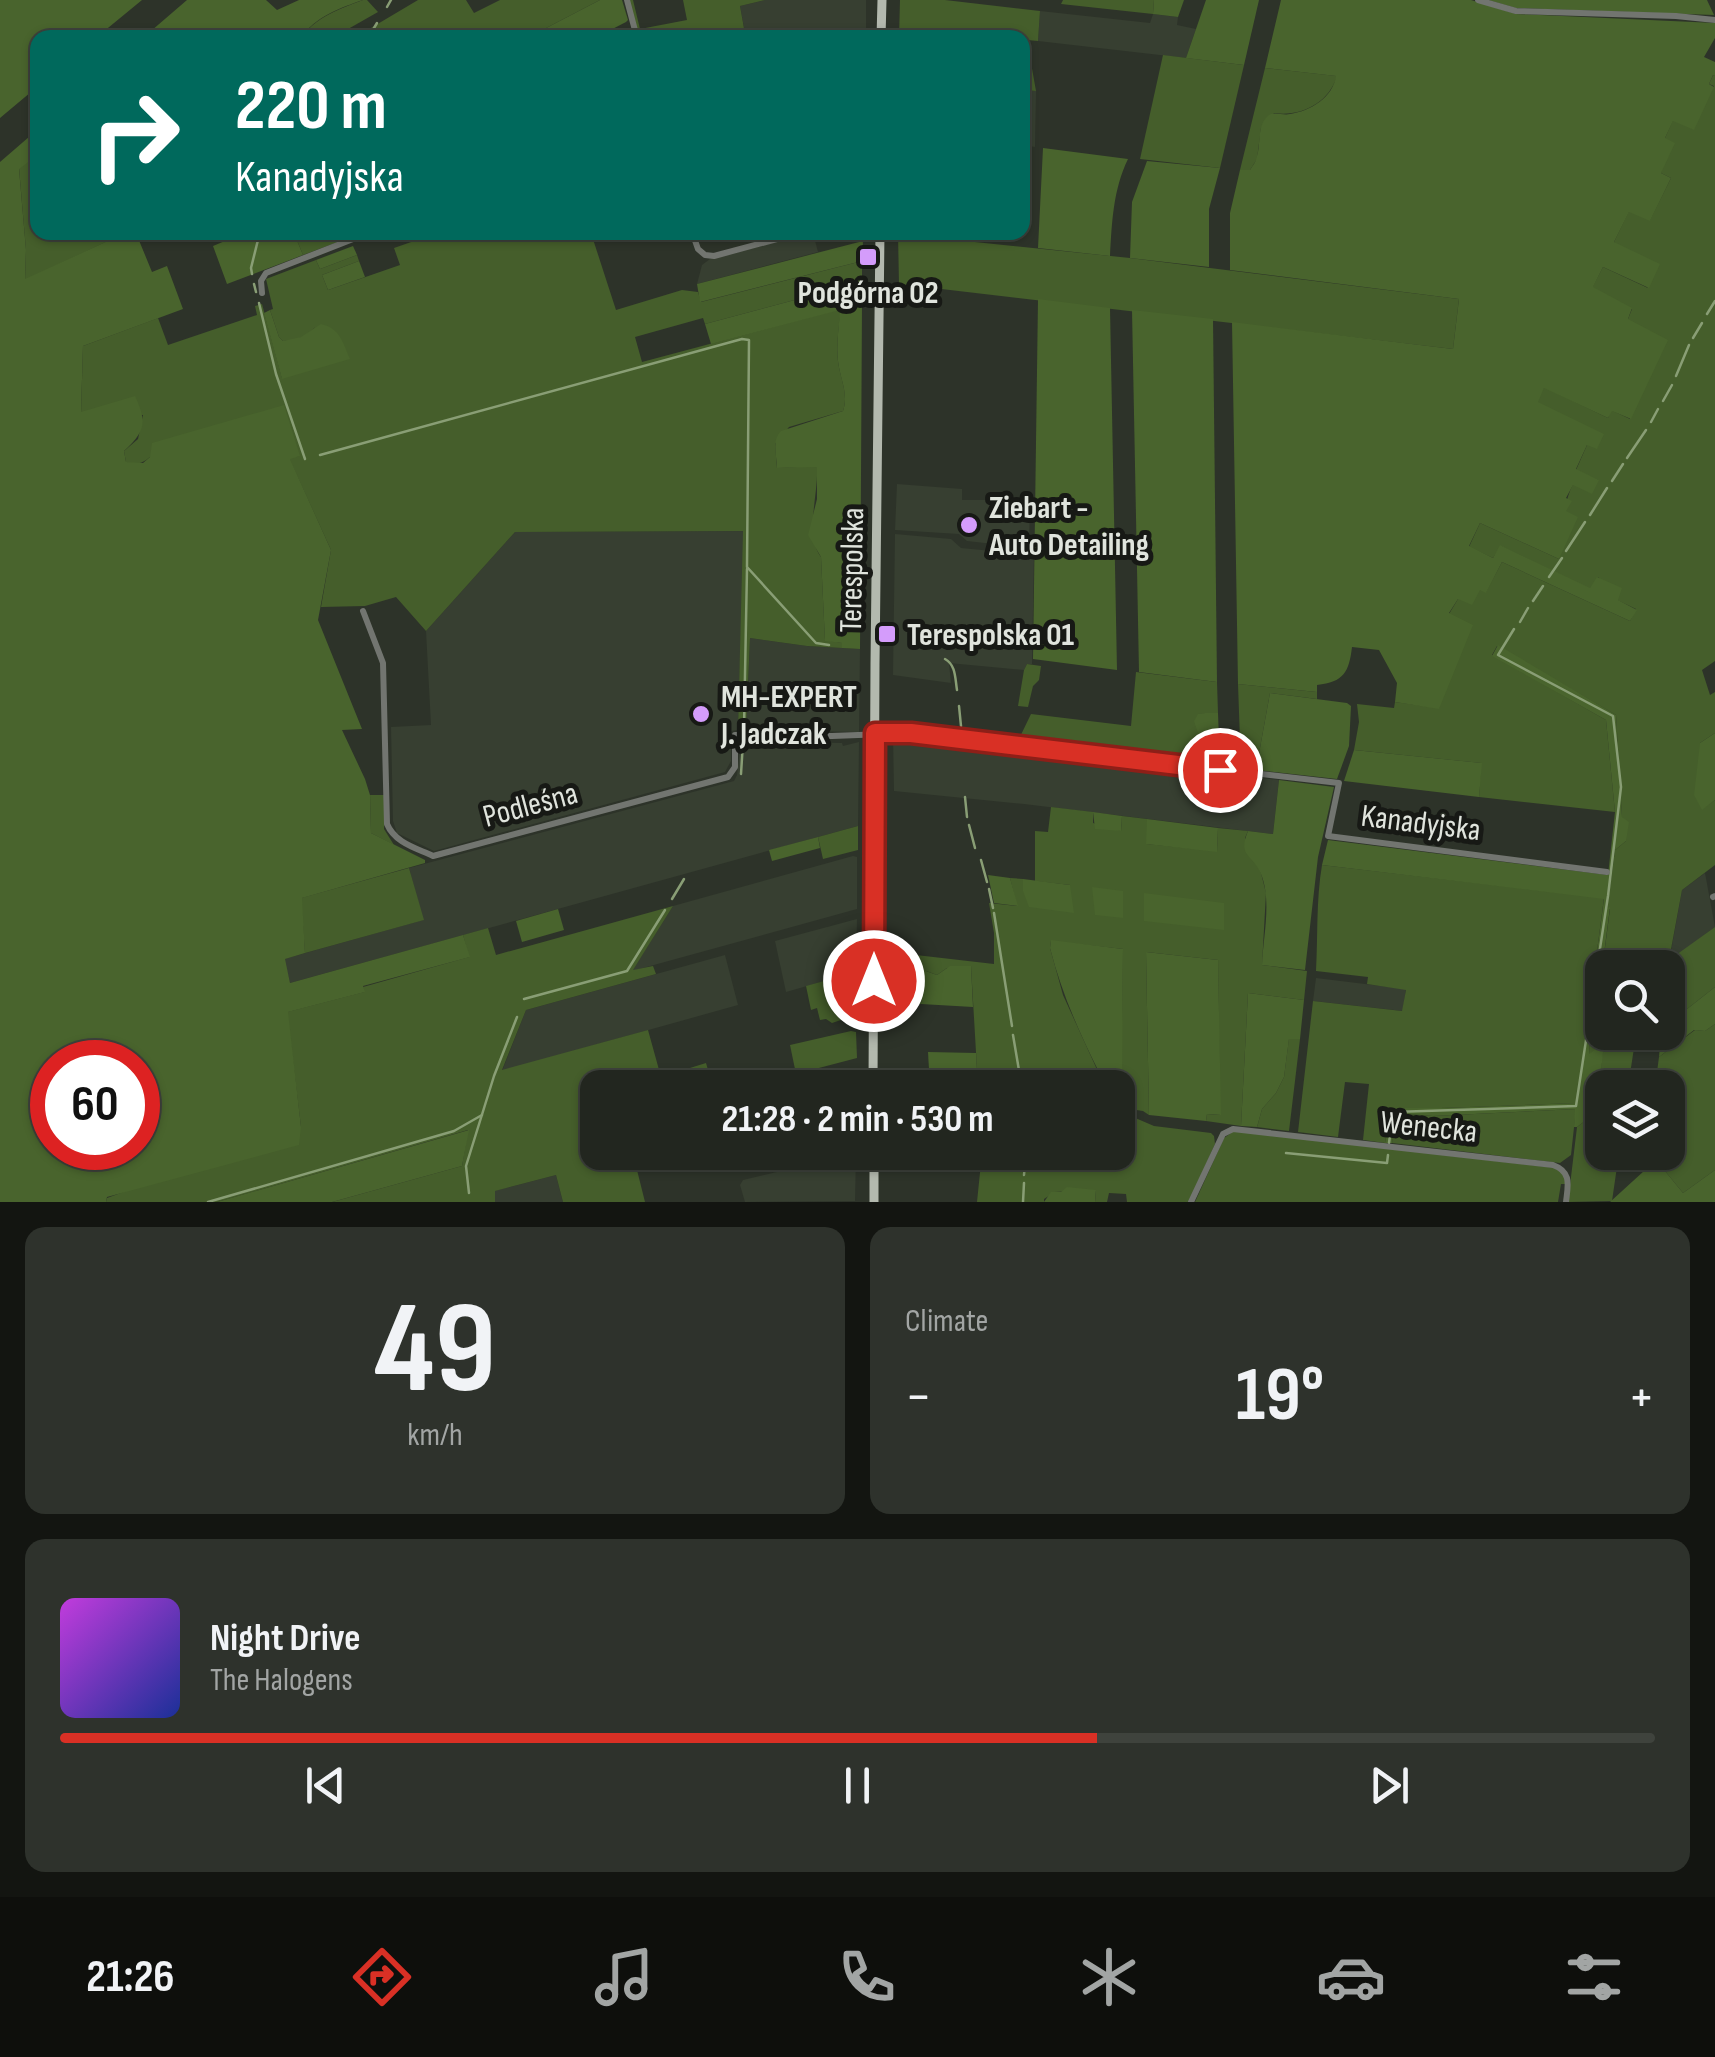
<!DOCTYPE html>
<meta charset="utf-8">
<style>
:root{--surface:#22261f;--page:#2e322c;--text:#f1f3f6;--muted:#a2a5a4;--line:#3f433d;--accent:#d93025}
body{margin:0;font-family:"Sofia Sans Condensed",sans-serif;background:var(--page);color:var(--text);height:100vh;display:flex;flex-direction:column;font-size:38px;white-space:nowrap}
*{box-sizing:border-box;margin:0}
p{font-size:32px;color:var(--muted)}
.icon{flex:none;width:55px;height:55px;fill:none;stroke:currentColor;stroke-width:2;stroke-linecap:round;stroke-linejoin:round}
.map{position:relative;height:1202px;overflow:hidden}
.sheet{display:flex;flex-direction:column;gap:25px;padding:25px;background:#131511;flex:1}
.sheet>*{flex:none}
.hud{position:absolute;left:30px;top:30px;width:1000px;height:210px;border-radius:20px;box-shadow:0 2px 8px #0004,0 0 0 2px var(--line);background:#00695c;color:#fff;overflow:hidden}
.buttons{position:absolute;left:1585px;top:950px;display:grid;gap:20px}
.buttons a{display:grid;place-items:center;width:100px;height:100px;border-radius:20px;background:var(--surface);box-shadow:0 2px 8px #0004,0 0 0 2px var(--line);font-size:50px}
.speed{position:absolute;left:30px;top:1040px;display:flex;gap:20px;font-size:50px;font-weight:700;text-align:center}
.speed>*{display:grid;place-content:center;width:130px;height:130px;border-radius:50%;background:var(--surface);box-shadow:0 2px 8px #0004,0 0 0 2px var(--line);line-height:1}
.speed .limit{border:15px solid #d22;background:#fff;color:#111}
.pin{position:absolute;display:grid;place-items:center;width:85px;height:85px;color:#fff;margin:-42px;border:5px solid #fff;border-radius:50%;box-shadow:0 2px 10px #0007}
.me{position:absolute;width:110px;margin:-55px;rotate:0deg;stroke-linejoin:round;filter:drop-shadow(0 0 8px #0008)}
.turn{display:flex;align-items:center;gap:35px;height:210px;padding:0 40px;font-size:45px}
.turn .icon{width:130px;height:130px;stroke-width:2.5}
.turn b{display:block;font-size:70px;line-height:85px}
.big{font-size:75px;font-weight:700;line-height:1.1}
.sheet .tile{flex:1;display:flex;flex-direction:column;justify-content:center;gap:15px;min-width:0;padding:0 35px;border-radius:20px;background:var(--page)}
.sheet .dial{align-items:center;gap:0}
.dial b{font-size:130px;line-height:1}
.song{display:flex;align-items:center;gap:30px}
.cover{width:120px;height:120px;border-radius:15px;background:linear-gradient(135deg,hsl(290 70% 55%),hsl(230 70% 35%))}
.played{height:10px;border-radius:5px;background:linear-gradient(90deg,var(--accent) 65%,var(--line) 65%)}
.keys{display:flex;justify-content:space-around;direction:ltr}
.heat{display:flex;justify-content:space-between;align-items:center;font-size:55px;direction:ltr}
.sheet .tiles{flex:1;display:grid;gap:25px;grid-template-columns:1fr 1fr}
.tile:last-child{grid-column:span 2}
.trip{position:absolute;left:580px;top:1070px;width:555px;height:100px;border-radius:20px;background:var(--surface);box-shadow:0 2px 8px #0004,0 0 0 2px var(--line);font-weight:700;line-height:100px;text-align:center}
.tab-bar{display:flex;height:160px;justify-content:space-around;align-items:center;background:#0e0f0c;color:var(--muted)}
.tab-bar .icon{width:70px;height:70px}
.tab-bar .active{color:var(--accent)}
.tab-bar b{font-size:45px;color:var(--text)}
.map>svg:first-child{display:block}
.built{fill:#373f31}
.green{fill:#455e2b}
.forest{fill:#49642d;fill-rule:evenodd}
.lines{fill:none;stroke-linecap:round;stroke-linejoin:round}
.stream{stroke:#899e75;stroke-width:2.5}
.street{stroke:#727570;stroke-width:6}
.primary{stroke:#b3b9ae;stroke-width:9}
.route-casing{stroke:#8d1f18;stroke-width:25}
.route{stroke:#d93025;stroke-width:18}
.poi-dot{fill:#d49cfb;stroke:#171915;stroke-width:4}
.labels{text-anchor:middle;stroke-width:10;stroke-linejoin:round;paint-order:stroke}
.poi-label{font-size:32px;font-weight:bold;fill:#e0e4dd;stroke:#171915;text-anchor:start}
.street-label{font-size:32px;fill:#e0e4dd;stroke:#171915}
</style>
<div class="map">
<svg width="1715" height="1202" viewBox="0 0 1715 1202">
<rect width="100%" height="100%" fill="#2d3329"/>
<!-- built -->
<g class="built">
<path d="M765,0H866V37L730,38L745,33L740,6Z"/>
<path d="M1040,11L1150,23L1153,14L1178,17L1177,25L1196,29L1186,58L1038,41Z"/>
<path d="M1023,90L1036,91L1035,147L1023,145Z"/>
<path d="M813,233L818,252L697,284L702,265L710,259Z"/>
<path d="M897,484L962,489V500H1030L1029,548L967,541L959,534L895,530Z"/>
<path d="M744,531L738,730L731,731V761L725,772L434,851L397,833L393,821L391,727L431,725L426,631L515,532Z"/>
<path d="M895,534L951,539L961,548L1034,555L1032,664H1027L1024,670L949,663L951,683L893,675Z"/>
<path d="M750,638L807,646L860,649L859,732L746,730Z"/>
<path d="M893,735L1279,780L1273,834L1024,804L894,791Z"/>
<path d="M741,741L842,743L843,746L859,742L858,826L290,983L284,959L423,920L409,868L734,781L737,775Z"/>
<path d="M853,856L857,857V909L632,971L673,906Z"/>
<path d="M1705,873L1715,927L1669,962L1682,890Z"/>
<path d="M857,919L856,972L786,992L775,941Z"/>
<path d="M725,955L738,1005L502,1071L526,1010Z"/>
<path d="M1316,978L1406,989L1403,1011L1313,1001Z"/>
<path d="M848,1155L856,1157L855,1201L745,1202L740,1185L743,1180Z"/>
<path d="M556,1175L563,1202H495L494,1191Z"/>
</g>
<!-- green -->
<g class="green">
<path d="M363,0H367L378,12L334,37L302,38C313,18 342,8 363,0Z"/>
<path d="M418,0H466L474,13L500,0H600L529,37L354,38Z"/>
<path d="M629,0H633L640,29L687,20L683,0H765L740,6L745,34L730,38L639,37Z"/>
<path d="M900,0H945L1040,11L1038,41L1027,40L1036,91L1023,90L1022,38L899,37Z"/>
<path d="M1063,0H1154L1153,14L1061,4Z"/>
<path d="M1163,55L1244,65L1220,168L1140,159Z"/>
<path d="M1265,68L1337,76C1329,103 1301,117 1274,113L1261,128L1257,159L1250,170H1240Z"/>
<path d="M1713,75L1715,76V661L1702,670L1710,695L1715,692V733L1700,743L1702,809L1715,800V865L1682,890L1669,960L1715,927V987L1668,1024V968H1602V1032L1656,1033L1634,1048L1628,1087H1605L1606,1079L1600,1082L1603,1044L1589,1055L1590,1021L1596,1017L1610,909H1607L1615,850L1626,841L1622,817L1616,715L1497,646L1492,655L1606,720L1615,812L1479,797L1481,763L1354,750L1359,722L1357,704L1394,708L1395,702L1439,708L1449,614L1458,599L1480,589L1486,592L1502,562L1630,621L1636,609L1617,600L1598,577L1590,589L1501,546L1493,558L1469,547L1480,523L1559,559C1562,535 1562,506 1573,484L1598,480L1576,470L1587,445L1537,402L1544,387L1608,418L1611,410L1630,419L1628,319L1632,309L1592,288L1603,267L1648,288L1614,242L1629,211L1650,220L1671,178L1661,173L1665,138L1673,120L1693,129L1714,86L1709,84Z"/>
<path d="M37,156L38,232L125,233L25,280L26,250L19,168Z"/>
<path d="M294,233H362L303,255Z"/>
<path d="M437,233H591L616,310L682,290L698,292L701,302L862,261V282L705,324L703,318L635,337L642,362L841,309C839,326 836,344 838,361C840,378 849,394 843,411L789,427L775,444L777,468L817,466C819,493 804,535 821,557L825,640L842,643V648L807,646L750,638L746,730H738L743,531L515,532L426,631L396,597L365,606L321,607L331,550L289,458L299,456L150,457C142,464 136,465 126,462L124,451L138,439L143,415L81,413L83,346L158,318L168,345L257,315L255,306L262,304L282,378L315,327C309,336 294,341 283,341L279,337L270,310L273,309L266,279L316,260L320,269L357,255L359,261L322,275L328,290L400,265L394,248Z"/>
<path d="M898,234L1130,258L1459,299L1453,349L899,284Z"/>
<path d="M1027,664L1041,666L1039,680L1033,686L1028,707L1018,706L1024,670Z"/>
<path d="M1136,672L1217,682L1218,713L1199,714V733L1201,742L1192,762L1017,743L1031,714L1131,726Z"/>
<path d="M1238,684L1317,692V699L1270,693L1256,770L1241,768Z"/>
<path d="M370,795H385L384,829L394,845L371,833Z"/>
<path d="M1051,807L1093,812V823L1121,831L1122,816L1147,819V844L1217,851L1218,828L1248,831L1245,838L1261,873L1266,893L1262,965L1307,971L1304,1000L1248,993L1241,1126L1206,1121L1207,1114L1220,1115L1218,960L1146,952L1149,1115L1143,1111L1123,1108L1118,1094L1121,1095L1123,949L1051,941L1050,948L1063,995L1105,1087H978L971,966L947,968L937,975L926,971L914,980L920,989L921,1004L890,1002V952L994,964V933L989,903L1017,906L1010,878L1023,879V891L1070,885L1035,881V831L1048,832Z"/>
<path d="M858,826V850L823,859L818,837Z"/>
<path d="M1322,865L1604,898L1577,1103L1442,1108H1391L1385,1143L1363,1140L1369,1084L1345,1082L1338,1137L1298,1132L1313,1001L1402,1011L1406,990L1367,984L1368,977L1316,971C1318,936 1316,900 1322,865Z"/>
<path d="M409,868L424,920L305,953L301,898Z"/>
<path d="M673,906L633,970L653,966L656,974L526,1010L502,1070L648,1030L661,1077L706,1063L713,1087L598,1088V1152L636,1153L633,1154L645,1202H563L556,1175L495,1191V1202H332L462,1166L468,1130L217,1202H106L107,1198L301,1127L287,1012L364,992L363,987L469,957L463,935L488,928L496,955Z"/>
<path d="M856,972V1015L832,1023L826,1019L820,1020L817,1008L811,1010L806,986Z"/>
<path d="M1715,1024V1170L1683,1193L1656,1160L1643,1171L1646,1153L1668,1152V1088L1655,1087L1659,1057L1695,1030L1705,1031Z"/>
<path d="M851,1031L856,1032L857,1058L796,1074L790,1045Z"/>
<path d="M1289,1038L1300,1039L1289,1131L1257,1127L1262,1109L1276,1093L1284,1077Z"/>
<path d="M1602,1108V1152L1619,1153L1612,1201L1568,1202L1577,1127Z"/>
<path d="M1576,1109L1571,1155L1560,1163L1392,1143L1395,1113L1433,1116Z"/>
<path d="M1118,1114L1133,1117L1154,1126L1211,1133L1214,1136L1215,1144L1189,1202H1127L1126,1194L1109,1193L1107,1202H1095L1096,1190L1055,1192L1044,1199V1202H977L982,1153L1118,1152Z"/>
<path d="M1234,1131L1556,1168L1562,1172L1567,1184H1561L1558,1202H1195L1224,1138Z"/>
</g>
<!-- forest -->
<g class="forest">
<path d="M0,0H142L97,37L38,38L37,87L0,118Z"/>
<path d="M187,0H266L277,10L299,0H363C342,7 313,18 302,37H144Z"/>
<path d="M600,0H622L628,20L626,22L597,37H529Z"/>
<path d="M1154,0H1184L1178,17L1153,14Z"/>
<path d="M1206,0H1259L1244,65L1186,58Z"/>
<path d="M1281,0H1471L1516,14L1715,23V38L1704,57L1715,62V76L1713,75L1709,84L1714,87L1694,130L1673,121L1665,138L1675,143L1661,173L1671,178L1650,221L1629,212L1614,242L1660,264L1649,288L1603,267L1593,287L1632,308L1628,319L1668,340L1631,419L1612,411L1608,418L1544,388L1538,402L1604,434L1597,449L1587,445L1576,469L1599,480L1592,494L1573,485L1566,498L1572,501L1566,511L1578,517L1559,559L1480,523L1469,546L1493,558L1500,545L1590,588L1597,577L1622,588L1618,600L1637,610L1630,621L1502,562L1486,593L1480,590L1472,605L1458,599L1449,613L1473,625L1439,709L1395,702L1397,683L1379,650L1352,647C1349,672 1344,682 1317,685V692L1238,684L1232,322L1453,349L1459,299L1230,270V213L1240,170H1250C1253,165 1256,162 1257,156C1261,144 1257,126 1267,117C1273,110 1282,116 1290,114C1311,111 1333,97 1336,76L1265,68Z"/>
<path d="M1488,0H1707L1714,15L1516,8Z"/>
<path d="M37,130V156L19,169L26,250L25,279L125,233H136L152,272L167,266L183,309L83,346L81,412L135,396C147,422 146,431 124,451L126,462L143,463L150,457L152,443L284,405L300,456L290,459L331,550L318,620L362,729L342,730L365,779L370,795L371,833L425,860V863L302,898L305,953L285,959L290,983L463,935L470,957L363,986L365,992L288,1012L301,1127L299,1145L107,1197L106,1202H0V162ZM138,1062V1148H52V1062Z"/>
<path d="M1043,148L1128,159C1113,190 1112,222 1110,256L1038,248Z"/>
<path d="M1147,161L1220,168L1209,209V267L1130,258L1132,202Z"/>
<path d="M898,232H976V233L975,242Z"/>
<path d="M231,233H294L303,255L227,284L213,246L232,238Z"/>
<path d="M863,241L862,261L700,302L697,284Z"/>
<path d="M353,246L357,255L320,269L316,260Z"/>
<path d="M359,261L365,277L328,290L322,275Z"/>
<path d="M862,282V303L860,649L842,648V643L825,641L821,557L808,535L817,499V467L777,468C777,456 771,441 781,431L843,411C849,394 840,379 838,361C836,344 839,327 840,310L711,344L705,324Z"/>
<path d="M1038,299L1110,308L1117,670L1033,659Z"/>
<path d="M270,310L279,337L283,341L301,337L321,324C340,328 343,343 350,359L282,379L264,313Z"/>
<path d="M1132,310L1213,319L1217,682L1139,672Z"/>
<path d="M1498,645L1616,715L1622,817L1629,822L1626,841L1615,850L1607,908L1610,907L1596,1017L1590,1022L1589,1054L1604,1043L1600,1081L1607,1077L1605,1087L1602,1088V1108L1577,1127H1574L1575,1109L1433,1116L1396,1113L1392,1143H1385L1391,1108H1442L1577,1103L1604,899L1322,865L1328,840L1608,875L1615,812L1606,720L1492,656Z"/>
<path d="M1270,693L1347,703L1351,706L1349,746L1337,779L1256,770Z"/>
<path d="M1205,713H1218L1220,766L1192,762L1201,742L1194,721L1198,714Z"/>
<path d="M1715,733V800L1702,810L1694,795L1700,743Z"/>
<path d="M1354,750L1482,763L1479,797L1344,781Z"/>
<path d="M1279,780L1334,787L1318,857L1305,970L1262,965C1263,937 1272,901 1261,874C1253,854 1237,857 1248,831L1273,834Z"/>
<path d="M1093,812L1122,816L1121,831L1095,829Z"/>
<path d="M1147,819L1218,828L1217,852L1146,844Z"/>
<path d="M818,837L820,848L772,861L769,850Z"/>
<path d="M988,875L1010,878L1018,906L994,903Z"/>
<path d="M1023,879L1070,885L1074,913L1029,907L1023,891Z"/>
<path d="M1092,887L1123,891V918L1095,915Z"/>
<path d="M1144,893L1224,903V930L1144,921Z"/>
<path d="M558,909L564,930L522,942L516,921Z"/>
<path d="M1051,940L1123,949L1122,1095L1118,1094V1088L1113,1087L1105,1070H1098C1078,1030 1061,991 1050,948Z"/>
<path d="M1146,952L1218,960L1221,1115L1207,1114L1206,1121L1149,1115Z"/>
<path d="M950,966H971L973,1007L921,1004L922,993L914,980V974L923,970L937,975Z"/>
<path d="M1715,987V1024L1705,1031L1694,1030L1659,1057L1661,1033L1668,1032V1024Z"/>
<path d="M1248,993L1304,1000L1300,1039H1289L1284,1077L1276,1093L1262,1109L1257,1127L1241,1126Z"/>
<path d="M928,1052L976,1053L978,1087H930Z"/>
<path d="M469,1130L462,1166L332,1202H217Z"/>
<path d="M1656,1160L1683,1193L1715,1170V1202H1610Z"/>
<path d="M1067,1187L1096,1190L1095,1202H1044L1051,1192H1061Z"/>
</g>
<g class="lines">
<!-- stream -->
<g class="stream">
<path d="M387,7L391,0"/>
<path d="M368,38L377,23"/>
<path d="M252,274L251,268L260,232"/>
<path d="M254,284L256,292"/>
<path d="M259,303L276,374L305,459"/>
<path d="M1707,314L1715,301"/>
<path d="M1693,338L1702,323"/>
<path d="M1676,376L1689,345"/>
<path d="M1663,401L1672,385"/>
<path d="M1651,422L1658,409"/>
<path d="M320,455L742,339L749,340L747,567L816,643L829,645"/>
<path d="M1627,458L1646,430"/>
<path d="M1612,481L1623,464"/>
<path d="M1590,515L1607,488"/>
<path d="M1566,551L1585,522"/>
<path d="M1549,577L1562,558"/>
<path d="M1533,601L1543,586"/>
<path d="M1520,622L1528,608"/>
<path d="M945,659C956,665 955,678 957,690"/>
<path d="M959,706L961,726"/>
<path d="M744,728L747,569"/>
<path d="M741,774L743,742"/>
<path d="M965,797L967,817"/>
<path d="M969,825L975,848"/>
<path d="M981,860L987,882"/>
<path d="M989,889L993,908"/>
<path d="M672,899L684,879"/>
<path d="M994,913L1012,1026"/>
<path d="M524,999L627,971L665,910"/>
<path d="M1590,1019L1602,1012"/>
<path d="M1649,1032L1652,1036"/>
<path d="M1013,1035L1022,1088"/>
<path d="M1389,1143L1393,1112L1576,1106L1608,896L1621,787L1613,716L1498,655L1514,629"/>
<path d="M1286,1153L1387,1163L1388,1155"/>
<path d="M1024,1175L1026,1152"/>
<path d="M469,1193L466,1166L494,1076L517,1017"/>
<path d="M208,1202L454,1131L482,1115"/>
<path d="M1023,1202L1024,1183"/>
</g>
<!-- street -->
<g class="street">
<path d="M627,0L637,38"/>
<path d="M1478,0L1516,11L1676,16L1715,20"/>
<path d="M692,232L698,249L705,255L714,256L803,232"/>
<path d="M262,293L261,281L266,273L371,232"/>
<path d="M363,611L383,663L387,824C395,843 416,848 433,856L728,777L735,767V735L832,736L911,733L1339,783L1328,836L1607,872"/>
<path d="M1713,897L1715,896"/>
<path d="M1191,1202L1223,1134L1233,1129L1553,1165C1572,1172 1568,1185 1566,1202"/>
</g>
<!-- primary -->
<g class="primary">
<path d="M881,38L882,0"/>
<path d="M873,1088L875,664L880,232"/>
<path d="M874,1152V1202"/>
</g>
</g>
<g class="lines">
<!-- route casing -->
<g class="route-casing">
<path id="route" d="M874,981L875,733H911L1220,770"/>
</g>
<!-- route -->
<use href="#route" class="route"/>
</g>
<!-- markers -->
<g class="poi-dot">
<rect x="858" y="247" width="20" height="20" rx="5"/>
<circle cx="969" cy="525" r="10"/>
<rect x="877" y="624" width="20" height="20" rx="5"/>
<circle cx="701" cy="714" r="10"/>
</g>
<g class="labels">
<!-- poi labels -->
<g class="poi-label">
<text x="868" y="303" text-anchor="middle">Podgórna 02</text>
<text x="989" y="518">Ziebart -<tspan x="989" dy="37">Auto Detailing</tspan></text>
<text x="907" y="645">Terespolska 01</text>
<text x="721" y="707">MH-EXPERT<tspan x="721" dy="37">J. Jadczak</tspan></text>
</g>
<!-- street labels -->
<g class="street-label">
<text transform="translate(851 570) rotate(-89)" y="11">Terespolska</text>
<text transform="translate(530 804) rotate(-15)" y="11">Podleśna</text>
<text transform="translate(1421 822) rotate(7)" y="11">Kanadyjska</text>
<text transform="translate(1429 1126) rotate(6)" y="11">Wenecka</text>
</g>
</g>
</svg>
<div class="buttons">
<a><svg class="icon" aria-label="search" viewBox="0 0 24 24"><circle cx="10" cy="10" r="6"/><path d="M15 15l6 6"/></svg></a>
<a><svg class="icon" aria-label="layers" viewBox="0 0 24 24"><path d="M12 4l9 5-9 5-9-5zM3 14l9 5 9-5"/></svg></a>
</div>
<div class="speed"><div class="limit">60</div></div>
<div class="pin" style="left:1220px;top:770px;background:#d93025"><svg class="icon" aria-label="arrive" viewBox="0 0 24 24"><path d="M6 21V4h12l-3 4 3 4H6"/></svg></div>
<svg class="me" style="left:874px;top:981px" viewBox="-20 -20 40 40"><circle r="17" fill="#d93025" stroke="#fff" stroke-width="3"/><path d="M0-11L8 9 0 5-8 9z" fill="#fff"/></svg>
<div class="trip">21:28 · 2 min · 530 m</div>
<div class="hud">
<div class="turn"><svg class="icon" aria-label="right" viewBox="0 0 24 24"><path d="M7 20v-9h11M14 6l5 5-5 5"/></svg><div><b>220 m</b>Kanadyjska</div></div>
</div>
</div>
<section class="sheet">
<div class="tiles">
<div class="tile dial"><b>49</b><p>km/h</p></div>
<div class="tile"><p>Climate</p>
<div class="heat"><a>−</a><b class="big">19°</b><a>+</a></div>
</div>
<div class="tile">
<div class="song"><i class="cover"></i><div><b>Night Drive</b><p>The Halogens</p></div></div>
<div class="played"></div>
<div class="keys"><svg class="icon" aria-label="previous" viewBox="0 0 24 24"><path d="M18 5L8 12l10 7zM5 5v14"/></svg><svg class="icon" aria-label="pause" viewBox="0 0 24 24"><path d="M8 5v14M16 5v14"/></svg><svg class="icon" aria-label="next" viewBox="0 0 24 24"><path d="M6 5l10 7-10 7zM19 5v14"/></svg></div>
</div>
</div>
</section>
<nav class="tab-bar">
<b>21:26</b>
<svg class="icon active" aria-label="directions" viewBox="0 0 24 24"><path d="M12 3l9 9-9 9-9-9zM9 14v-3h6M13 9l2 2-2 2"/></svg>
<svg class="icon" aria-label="music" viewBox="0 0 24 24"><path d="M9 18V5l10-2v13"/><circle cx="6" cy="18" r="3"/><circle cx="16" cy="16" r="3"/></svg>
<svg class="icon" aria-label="phone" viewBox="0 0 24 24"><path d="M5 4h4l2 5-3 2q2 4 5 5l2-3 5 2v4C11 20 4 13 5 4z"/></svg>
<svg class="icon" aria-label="climate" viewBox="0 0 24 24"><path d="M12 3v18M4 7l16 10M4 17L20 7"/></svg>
<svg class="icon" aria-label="car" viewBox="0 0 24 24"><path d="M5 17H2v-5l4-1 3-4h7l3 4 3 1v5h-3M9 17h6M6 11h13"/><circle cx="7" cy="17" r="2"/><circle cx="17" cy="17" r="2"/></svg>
<svg class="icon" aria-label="filters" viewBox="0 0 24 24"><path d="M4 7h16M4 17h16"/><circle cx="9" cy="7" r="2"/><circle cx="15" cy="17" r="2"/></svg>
</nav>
